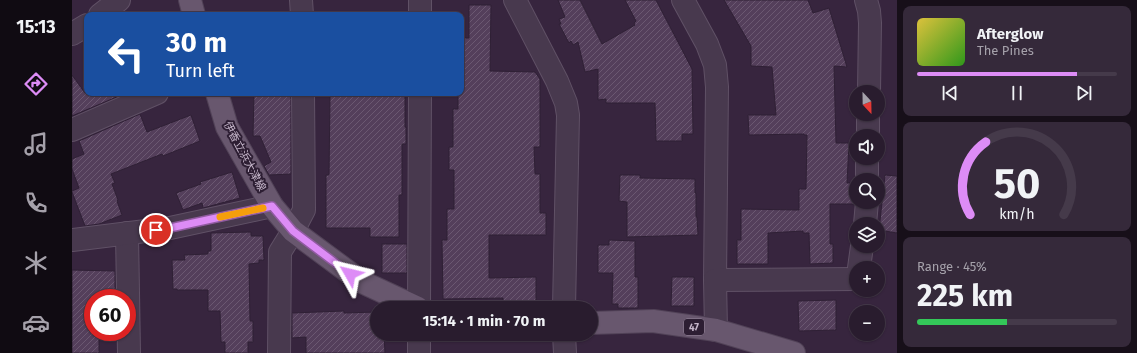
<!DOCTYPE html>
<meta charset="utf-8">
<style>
:root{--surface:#291c2e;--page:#35293a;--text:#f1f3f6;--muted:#a5a1aa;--line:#453a4a;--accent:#dd8cf6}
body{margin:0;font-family:"Fira Sans","Noto Sans JP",sans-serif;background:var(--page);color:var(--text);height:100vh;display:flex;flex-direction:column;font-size:15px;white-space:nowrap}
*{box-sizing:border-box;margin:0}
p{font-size:13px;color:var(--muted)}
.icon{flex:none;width:22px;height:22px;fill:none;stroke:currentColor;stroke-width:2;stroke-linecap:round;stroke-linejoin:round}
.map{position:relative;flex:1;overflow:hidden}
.drawer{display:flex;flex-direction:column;gap:6px;padding:6px;background:#170f19;width:240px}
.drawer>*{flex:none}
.hud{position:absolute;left:12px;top:12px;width:380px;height:84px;border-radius:8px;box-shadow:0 1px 3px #0004,0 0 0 1px var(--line);background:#1a4fa0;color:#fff;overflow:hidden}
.needle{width:26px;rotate:158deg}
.buttons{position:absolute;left:777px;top:85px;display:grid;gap:8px}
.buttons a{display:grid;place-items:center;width:36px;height:36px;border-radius:50%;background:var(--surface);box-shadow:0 1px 3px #0004,0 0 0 1px var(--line);font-size:20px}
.speed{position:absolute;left:12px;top:289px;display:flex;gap:8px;font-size:20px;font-weight:700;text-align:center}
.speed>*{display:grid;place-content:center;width:52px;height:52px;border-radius:50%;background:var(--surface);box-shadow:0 1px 3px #0004,0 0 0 1px var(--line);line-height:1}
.speed .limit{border:6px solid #d22;background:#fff;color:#111}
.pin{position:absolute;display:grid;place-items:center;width:34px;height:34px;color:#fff;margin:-17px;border:2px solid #fff;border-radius:50%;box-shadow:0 1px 4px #0007}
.me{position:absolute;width:44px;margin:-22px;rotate:307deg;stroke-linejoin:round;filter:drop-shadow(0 0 3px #0008)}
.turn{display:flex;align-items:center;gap:14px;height:84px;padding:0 16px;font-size:18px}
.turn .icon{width:52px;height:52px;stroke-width:2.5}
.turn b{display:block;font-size:28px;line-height:34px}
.big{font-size:30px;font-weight:700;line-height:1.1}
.drawer .tile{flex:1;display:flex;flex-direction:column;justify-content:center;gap:6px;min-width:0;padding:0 14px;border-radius:8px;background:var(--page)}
.drawer .dial{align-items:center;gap:0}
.dial svg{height:104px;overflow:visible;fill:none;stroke:var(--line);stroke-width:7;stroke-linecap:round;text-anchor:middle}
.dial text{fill:var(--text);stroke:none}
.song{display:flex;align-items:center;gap:12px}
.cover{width:48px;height:48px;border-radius:6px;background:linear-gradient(135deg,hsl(50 70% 55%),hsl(110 70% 35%))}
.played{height:4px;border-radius:2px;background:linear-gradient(90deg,var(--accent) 80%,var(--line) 80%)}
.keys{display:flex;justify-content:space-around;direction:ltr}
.charge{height:6px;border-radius:3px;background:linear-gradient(90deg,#34c759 45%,var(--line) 0)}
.trip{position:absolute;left:298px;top:301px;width:228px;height:40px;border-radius:20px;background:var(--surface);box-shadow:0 1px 3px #0004,0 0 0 1px var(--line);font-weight:700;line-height:40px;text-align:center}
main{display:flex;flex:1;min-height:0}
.tabs{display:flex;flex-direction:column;width:72px;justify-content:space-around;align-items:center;background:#100b12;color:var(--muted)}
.tabs .icon{width:28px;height:28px}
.tabs .on{color:var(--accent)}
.tabs b{font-size:18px;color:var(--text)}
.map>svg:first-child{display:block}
.building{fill:url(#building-hatch);stroke:#2f2035}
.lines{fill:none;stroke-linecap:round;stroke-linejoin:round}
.minor-casing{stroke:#605166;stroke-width:24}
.primary-casing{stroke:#514257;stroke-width:24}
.minor{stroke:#48394e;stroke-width:22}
.primary{stroke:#68576e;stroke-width:22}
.route-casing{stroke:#905ba0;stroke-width:10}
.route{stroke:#dd8cf6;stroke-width:7}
.slow{stroke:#f59e0b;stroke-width:7}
.labels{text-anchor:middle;stroke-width:4;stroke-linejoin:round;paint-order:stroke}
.shield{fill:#2d1e33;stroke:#97889c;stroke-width:1}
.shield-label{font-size:10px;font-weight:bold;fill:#c4b5c9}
.street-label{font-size:11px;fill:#c4b5c9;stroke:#2d1e33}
</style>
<main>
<nav class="tabs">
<b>15:13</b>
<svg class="icon on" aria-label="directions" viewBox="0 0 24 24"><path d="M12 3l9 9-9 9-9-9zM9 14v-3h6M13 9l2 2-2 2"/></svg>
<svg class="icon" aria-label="music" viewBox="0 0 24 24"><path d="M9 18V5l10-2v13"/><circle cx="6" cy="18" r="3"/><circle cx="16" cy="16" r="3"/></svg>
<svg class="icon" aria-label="phone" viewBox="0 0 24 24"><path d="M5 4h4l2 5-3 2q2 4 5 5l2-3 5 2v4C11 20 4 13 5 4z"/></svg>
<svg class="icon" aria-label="climate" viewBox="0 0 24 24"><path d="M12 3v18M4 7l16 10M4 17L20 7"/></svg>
<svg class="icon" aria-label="car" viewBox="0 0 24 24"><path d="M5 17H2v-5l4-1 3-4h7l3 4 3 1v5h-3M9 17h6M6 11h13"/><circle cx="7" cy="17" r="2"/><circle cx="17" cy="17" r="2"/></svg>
</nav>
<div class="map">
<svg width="825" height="353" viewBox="0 0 825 353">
<defs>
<pattern id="building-hatch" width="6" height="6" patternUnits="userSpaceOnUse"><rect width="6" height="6" fill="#543f5b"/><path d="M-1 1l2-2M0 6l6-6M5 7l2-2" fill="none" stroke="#6b5871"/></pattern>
</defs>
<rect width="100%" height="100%" fill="#37253e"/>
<!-- building -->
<g class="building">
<path d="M486,0H508L530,44L563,25L562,23L564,21L553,0H584L620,69L621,134H610V141H584L583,103H534V99L526,100V69L513,72L506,42L501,45L499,41L497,43L487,24H489L487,19L493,17Z"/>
<path d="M652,0H736L741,13L757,8L775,67L762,66L764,143H777L775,183H783L784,185V197L782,204H758V244H761V263L738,264L737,233H731V231L696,233V264H665V240H669V209L727,210V189H734L735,135H732V134L677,135L676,115H704L700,67L679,66V46Z"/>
<path d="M397,5H419L418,71L463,72L468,79V147H462L463,174H468V213H474V235H417V278L464,277V306H431V298L371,299L370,240H375V209H382V170H377V147H381V109H386V93H389V38H397Z"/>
<path d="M0,75L13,93H54L0,116Z"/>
<path d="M182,93H219V174L197,175L192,166L199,162L188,136H181Z"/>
<path d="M263,93H333V127H334V144H330V195H327V237H298V228H254V175H257L258,96H263Z"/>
<path d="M68,114L75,132L119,115L128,141L91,156L90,154L39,174L43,183L40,184L46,200L45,201L50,215L27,224L13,226L0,192V191L7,188L0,169V159L12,154L7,141Z"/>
<path d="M160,172L168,198L131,208L130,203L111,210L104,193L129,184L128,182Z"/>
<path d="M548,175H568V178L623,179V193H624V217H625L626,235L555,237V202L547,201Z"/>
<path d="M813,175L825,176V233L807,230Z"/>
<path d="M179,232V236H191L192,260H187V263L177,264L178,321H181V342H176V353H153V342H149L148,311H136V290H105V289H101L100,260H113L112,255L136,254V251H139V233Z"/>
<path d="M537,240L563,241V277H566V308H546V304H540L541,273H526V245H537Z"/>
<rect x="310" y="244" width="25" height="29"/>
<path d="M0,270L43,271V298H21V332H27V353H0Z"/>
<path d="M600,277H622V306H599Z"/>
<path d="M764,300V330L727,331L726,301Z"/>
<path d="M272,311V313L305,312V334H312L313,353H234V337L220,338V313Z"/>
</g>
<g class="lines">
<!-- minor casing -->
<g class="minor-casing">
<g id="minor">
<path d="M229,0L230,15"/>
<path d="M443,0L485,81L494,103L496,115L492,308"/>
<path d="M611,0L635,44L643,65L645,87L643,280"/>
<path d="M794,0L797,11L798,23L797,92"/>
<path d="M28,15L47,0"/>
<path d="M348,15V0"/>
<path d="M0,34L15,25"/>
<path d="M0,130L85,93"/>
<path d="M796,136V114"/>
<path d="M795,180V158"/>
<path d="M793,224L795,202"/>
<path d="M55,233L57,353"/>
<path d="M0,240L98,228L200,206"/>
<path d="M787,268L790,246"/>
<path d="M347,308L348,93"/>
<path d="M644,330L643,280L784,279"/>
<path d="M347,334V353"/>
<path d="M492,334L493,353"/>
<path d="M207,353L208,252L221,231L232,210L231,93"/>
</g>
</g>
<!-- primary casing -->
<g class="primary-casing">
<g id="primary">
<path d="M118,0L122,15"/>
<path d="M145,93L155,127L200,206L221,231L290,282L346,308"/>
<path d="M519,323L581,321L644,330L722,353"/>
</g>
</g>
<!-- minor -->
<use href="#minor" class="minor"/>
<!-- primary -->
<use href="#primary" class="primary"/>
</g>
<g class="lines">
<!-- route casing -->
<g class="route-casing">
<path id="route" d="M84,230L98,228L200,206L221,231L278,274"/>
</g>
<!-- route -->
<use href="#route" class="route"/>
<!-- slow -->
<path class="slow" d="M148,217L191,208"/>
</g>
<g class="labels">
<!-- shield labels -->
<rect class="shield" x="612" y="319" width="20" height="16" rx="3"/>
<g class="shield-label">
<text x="622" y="331">47</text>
</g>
<!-- street labels -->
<g class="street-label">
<text transform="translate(173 156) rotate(62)" y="4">伊香立浜大津線</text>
</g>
</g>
</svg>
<div class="buttons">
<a><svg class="needle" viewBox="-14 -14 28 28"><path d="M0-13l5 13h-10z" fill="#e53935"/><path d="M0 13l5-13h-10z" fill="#a5a1aa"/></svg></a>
<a><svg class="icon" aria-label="sound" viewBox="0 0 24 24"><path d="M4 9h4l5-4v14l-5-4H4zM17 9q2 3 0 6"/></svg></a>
<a><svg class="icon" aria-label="search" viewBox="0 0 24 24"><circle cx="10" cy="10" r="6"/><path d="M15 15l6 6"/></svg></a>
<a><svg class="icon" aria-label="layers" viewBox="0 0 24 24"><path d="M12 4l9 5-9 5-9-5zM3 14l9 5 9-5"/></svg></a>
<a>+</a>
<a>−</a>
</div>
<div class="speed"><div class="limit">60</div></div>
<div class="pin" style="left:84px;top:230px;background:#d93025"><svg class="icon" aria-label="arrive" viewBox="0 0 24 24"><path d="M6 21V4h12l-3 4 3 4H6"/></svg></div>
<svg class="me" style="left:278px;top:274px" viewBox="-20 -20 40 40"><path d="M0-17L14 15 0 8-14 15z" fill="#dd8cf6" stroke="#fff" stroke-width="4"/></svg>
<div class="trip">15:14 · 1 min · 70 m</div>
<div class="hud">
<div class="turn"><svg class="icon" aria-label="left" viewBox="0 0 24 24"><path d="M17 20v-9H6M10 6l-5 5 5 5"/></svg><div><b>30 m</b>Turn left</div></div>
</div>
</div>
<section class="drawer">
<div class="tile">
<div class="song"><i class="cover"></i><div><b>Afterglow</b><p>The Pines</p></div></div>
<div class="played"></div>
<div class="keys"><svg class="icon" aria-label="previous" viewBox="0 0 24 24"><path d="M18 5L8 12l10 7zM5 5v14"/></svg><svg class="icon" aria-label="pause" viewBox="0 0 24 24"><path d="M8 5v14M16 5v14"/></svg><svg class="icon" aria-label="next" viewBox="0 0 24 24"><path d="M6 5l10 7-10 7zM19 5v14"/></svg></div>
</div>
<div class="tile dial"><svg viewBox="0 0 100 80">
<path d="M14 69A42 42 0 1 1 86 69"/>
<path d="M14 69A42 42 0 0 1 26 13" stroke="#dd8cf6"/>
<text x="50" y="56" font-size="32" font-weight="700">50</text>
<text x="50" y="72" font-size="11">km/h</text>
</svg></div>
<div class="tile"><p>Range · 45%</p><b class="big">225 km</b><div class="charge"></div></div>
</section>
</main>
